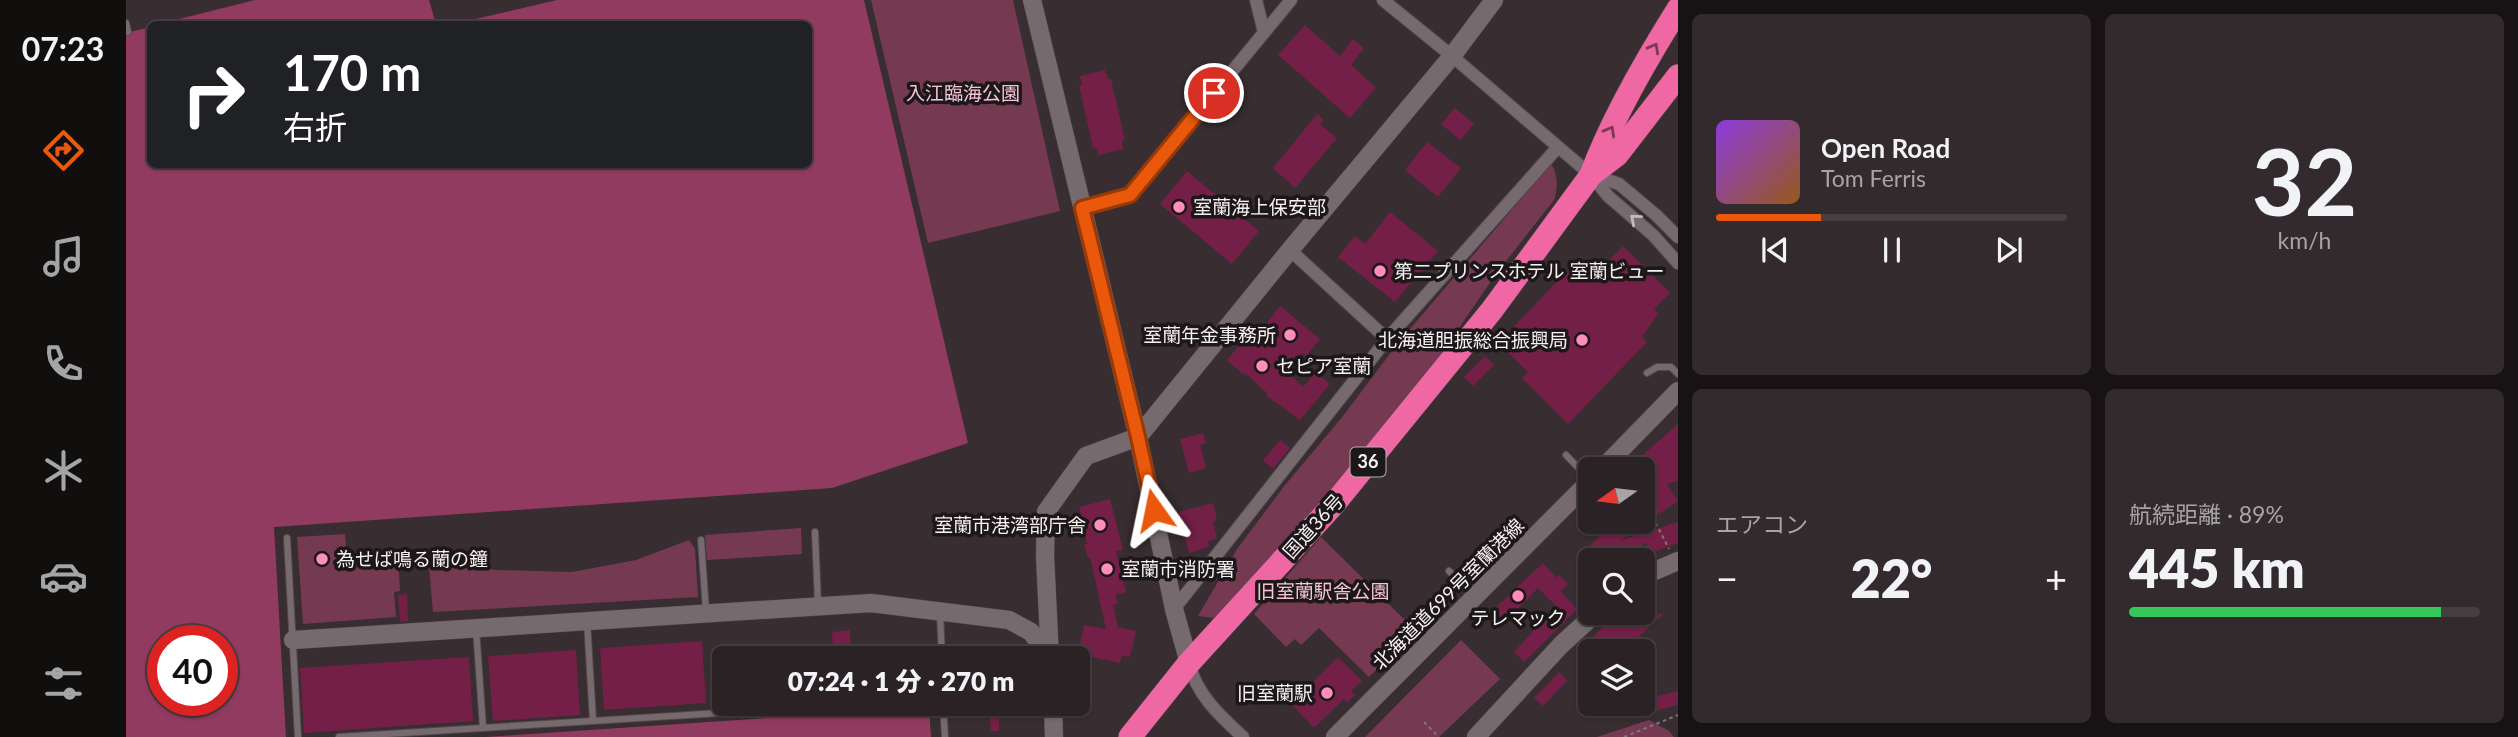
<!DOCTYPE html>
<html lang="ja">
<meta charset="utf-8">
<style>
:root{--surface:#2a2224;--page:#322a2c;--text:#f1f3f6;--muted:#a5a4a6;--line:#463f41;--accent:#ea580c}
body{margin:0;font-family:Lato,"Noto Sans JP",sans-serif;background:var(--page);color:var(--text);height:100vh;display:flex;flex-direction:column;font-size:26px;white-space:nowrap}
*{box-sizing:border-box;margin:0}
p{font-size:23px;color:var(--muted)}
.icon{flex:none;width:38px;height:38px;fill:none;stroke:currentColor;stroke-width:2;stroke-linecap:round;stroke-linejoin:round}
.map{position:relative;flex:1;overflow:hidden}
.drawer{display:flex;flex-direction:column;gap:14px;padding:14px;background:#171314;width:840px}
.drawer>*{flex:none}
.banner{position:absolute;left:21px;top:21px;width:665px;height:147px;border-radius:10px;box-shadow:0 2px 5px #0004,0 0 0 2px var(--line);background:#202124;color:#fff;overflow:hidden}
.needle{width:46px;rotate:256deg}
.controls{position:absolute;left:1452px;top:457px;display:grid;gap:14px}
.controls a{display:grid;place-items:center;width:77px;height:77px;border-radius:10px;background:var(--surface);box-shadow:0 2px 5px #0004,0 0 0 2px var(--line);font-size:35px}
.speed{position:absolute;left:21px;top:625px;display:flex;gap:14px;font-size:35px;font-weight:700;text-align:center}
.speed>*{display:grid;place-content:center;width:91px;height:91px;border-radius:50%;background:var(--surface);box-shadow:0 2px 5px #0004,0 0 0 2px var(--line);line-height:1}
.speed .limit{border:10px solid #d22;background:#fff;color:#111}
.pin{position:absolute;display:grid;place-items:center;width:60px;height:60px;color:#fff;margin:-30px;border:4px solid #fff;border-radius:50%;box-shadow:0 2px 7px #0007}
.me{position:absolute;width:77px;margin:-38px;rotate:348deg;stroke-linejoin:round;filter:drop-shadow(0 0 5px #0008)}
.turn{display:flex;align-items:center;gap:24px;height:147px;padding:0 21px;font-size:32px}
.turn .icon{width:91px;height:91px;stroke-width:2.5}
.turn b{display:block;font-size:49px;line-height:60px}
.big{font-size:52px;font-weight:800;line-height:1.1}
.drawer .card{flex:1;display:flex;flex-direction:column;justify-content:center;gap:10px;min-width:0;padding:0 24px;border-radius:10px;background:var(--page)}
.drawer .dial{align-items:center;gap:0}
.dial b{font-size:91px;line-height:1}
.song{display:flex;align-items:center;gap:21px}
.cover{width:84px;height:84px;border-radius:10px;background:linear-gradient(135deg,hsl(270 70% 55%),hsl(30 70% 35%))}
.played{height:7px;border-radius:4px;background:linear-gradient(90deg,var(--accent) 30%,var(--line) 30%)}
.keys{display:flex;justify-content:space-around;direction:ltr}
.heat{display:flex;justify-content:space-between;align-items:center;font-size:38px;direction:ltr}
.charge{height:10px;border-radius:5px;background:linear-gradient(90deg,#34c759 89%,var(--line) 0)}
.drawer .tiles{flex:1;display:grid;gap:14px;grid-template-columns:repeat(2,1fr)}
.trip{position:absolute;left:586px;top:646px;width:378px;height:70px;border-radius:10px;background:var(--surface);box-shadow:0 2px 5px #0004,0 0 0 2px var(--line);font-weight:800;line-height:70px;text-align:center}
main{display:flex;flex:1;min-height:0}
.menu{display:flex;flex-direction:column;width:126px;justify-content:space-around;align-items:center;background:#110e0e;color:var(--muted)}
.menu .icon{width:49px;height:49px}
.menu .current{color:var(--accent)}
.menu b{font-size:32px;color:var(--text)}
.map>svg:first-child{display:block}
.green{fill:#753a52}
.water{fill:#913b60;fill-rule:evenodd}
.building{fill:#741f47}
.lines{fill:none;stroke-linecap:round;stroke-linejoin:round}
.lane-casing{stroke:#534a4d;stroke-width:8}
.street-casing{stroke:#534a4d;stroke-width:14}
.secondary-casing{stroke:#534a4d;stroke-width:19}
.highway-casing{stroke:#534a4d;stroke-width:24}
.path{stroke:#81777a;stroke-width:2;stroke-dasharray:3.5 3.5;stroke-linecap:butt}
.lane{stroke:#766a6e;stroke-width:6}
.street{stroke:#766a6e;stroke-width:12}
.secondary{stroke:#766a6e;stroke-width:18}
.highway{stroke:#f068a3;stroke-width:23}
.oneway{stroke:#7b3b57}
.oneway2{stroke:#c4bbbe}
.route-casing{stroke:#983908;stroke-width:18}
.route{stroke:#ea580c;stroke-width:12}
.poi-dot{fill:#ff8ebb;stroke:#1c1718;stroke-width:2.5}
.labels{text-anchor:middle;stroke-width:7;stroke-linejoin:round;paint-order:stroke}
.shield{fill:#1c1718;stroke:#b6b0b1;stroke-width:2}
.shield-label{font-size:18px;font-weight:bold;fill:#f8f1f3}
.park-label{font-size:19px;fill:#f5c3d5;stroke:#1c1718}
.poi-label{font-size:19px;fill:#f8f1f3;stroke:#1c1718;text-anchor:start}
.street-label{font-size:19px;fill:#f8f1f3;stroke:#1c1718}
</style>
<main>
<nav class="menu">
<b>07:23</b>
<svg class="icon current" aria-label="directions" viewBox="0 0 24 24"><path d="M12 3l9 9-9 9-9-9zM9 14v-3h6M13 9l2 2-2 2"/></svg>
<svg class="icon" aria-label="music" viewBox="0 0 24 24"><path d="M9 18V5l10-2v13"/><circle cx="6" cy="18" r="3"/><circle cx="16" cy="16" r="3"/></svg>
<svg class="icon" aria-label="phone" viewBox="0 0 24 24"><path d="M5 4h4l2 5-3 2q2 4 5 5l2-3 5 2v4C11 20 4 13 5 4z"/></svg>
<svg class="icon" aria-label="climate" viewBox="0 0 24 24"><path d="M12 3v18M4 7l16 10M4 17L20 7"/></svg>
<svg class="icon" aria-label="car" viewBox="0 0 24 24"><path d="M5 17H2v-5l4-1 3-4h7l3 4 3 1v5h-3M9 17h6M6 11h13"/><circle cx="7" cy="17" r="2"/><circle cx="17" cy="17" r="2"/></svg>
<svg class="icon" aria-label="filters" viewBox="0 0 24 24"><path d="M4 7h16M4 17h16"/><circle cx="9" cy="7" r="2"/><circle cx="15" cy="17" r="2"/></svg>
</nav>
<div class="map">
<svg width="1552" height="737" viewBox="0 0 1552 737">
<rect width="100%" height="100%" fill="#382d30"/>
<!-- green -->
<g class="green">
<path d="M745,0H887L934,211L802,243Z"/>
<path d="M1425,164C1432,173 1432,190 1428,200L1370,274L1300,376L1161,546L1088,618L1072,616L1111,549L1159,485L1217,416L1272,343Z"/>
<path d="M675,528L676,554L581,560L579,535Z"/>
<path d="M219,534L221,559L272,555L274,591L268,592L270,617L177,624L171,537Z"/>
<path d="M1195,537L1289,630L1243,677L1193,628L1175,645L1169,639L1160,647L1128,614Z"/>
<path d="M563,540L569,549L572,597L307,612L303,566L310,557L369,570L446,572L510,560Z"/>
<path d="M1335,640L1374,679L1313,737H1239Z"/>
<path d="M1523,720L1543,731L1548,737H1471Z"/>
</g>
<!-- water -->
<g class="water">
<path d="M129,0H303L310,24H33Z"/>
<path d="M431,0H738L842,443L706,488L148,527L160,737H0V33L24,27V164H682V24H328ZM37,640H96V700H37Z"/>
<path d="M803,707L805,737H360Z"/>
</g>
<!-- building -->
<g class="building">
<path d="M1179,25L1214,56L1227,39L1238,48L1225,65L1250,88L1224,118L1152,55Z"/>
<path d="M979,70L982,79H985L999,140L996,141L997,149L972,155L970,147L967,148L953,86L956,85L954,76Z"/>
<path d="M1329,108L1348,124L1334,140L1315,124Z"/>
<path d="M1191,114L1198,120L1194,124L1211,138L1169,188L1147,168Z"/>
<path d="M1301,142L1335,168L1312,197L1279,170Z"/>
<path d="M1061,171L1133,231L1106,264L1034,204Z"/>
<path d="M1264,212L1312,251L1269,302L1212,257L1229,236L1239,244Z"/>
<path d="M1497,246L1544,293L1528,309L1532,314L1516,337L1521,342L1442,424L1396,378L1402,372L1372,343L1445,267L1461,283Z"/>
<path d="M1154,306L1194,339L1180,356L1176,353L1162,372L1177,387L1190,372L1204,384L1174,420L1141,396V393L1119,373L1118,375L1101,360L1119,338L1125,343Z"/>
<path d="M1359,356L1368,365L1347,386L1338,377Z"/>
<path d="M1552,424V481L1541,484L1552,501L1493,541L1552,522V543L1525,553L1520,543L1489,560H1474L1466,551L1468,549L1464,545L1476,534L1478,536L1502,522H1517V469H1506L1514,460L1512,459Z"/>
<path d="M1077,433L1080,443L1074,445L1080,468L1063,473L1054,439Z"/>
<path d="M1154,440L1164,448L1147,469L1137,460Z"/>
<path d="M984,499L997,550L990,551L1000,592L989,595L992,604L987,605L992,627L1010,631L1004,657L996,656L994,663L952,654L958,625L980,629L964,557L962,558L958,544H961L953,507Z"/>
<path d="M1087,503L1091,520L1087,522L1091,539L1082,541L1083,547L1063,553L1052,512Z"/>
<path d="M1417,563L1431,578L1433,575L1442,584L1435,591L1451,609L1398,662L1388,652L1430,606L1412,588L1380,621L1368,609Z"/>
<path d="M281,594L282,621L274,622L272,595Z"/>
<path d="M1491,612H1511L1516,622L1535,613L1536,615L1497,651H1465V672L1450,655Z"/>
<path d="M724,630L725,651L712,652V649H707L706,632Z"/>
<path d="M576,641L580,703L478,710L474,648Z"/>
<path d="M450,650L454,715L367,721L362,656Z"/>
<path d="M343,657L347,721L178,733L174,668Z"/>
<path d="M1212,657L1236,681L1225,691L1229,695L1221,703L1218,699L1188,728L1165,704Z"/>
<path d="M1517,670H1521L1528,697L1552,691V705L1521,713L1517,700Z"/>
<path d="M1433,672L1441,681L1417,706L1408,698Z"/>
<path d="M844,704H873V731H865L863,712L844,713Z"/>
</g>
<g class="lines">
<!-- lane casing -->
<g class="lane-casing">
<g id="lane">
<path d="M0,23L2,32"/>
<path d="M1521,373L1531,367H1545L1552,374"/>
<path d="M1440,455L1463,479"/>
<path d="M689,532L692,604"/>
<path d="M161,538L172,737"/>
<path d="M575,540L580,611"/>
<path d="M1323,571L1347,594"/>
<path d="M814,614L816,658"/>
<path d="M461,621L467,721"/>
<path d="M350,628L357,728"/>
<path d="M817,704L819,737"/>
<path d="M213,737L737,704"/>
</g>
</g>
<!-- street casing -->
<g class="street-casing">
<g id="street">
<path d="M1130,0L1138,32"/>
<path d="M1257,0L1326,56L1465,175L1482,196L1527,235L1552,263"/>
<path d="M1466,175L1493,184L1530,215L1552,237"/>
<path d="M956,208L1004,195L1165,0"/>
<path d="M1164,250L1261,339"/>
<path d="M1048,609L1261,339L1432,147"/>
<path d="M1063,663C1070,694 1094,716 1117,737"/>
</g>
</g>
<!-- secondary casing -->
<g class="secondary-casing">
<g id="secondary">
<path d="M906,0L1012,437L1048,609L1063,663"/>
<path d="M1476,469L1552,391"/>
<path d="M1517,576L1552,561"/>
<path d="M167,640L745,603L883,620L905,632L924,658"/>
<path d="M924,658L919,556L920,512L937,488L960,456L1012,437L1164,250L1326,56L1368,0"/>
<path d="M927,704L928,737"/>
<path d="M1209,737L1465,480"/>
<path d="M1350,737L1435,645L1471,612"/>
</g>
</g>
<!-- highway casing -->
<g class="highway-casing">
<g id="highway">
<path d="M1465,175C1486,118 1520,60 1552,9"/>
<path d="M1004,737L1063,663L1208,504L1366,310L1465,175L1491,155L1552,76"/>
</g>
</g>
<!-- path -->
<g class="path">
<path d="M1517,498L1543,549"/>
<path d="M1298,722L1313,737"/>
<path d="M1498,737L1552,715"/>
</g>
<!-- lane -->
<use href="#lane" class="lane"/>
<!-- street -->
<use href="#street" class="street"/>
<!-- secondary -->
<use href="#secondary" class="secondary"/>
<!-- highway -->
<use href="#highway" class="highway"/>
</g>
<!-- one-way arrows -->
<defs><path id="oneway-chevron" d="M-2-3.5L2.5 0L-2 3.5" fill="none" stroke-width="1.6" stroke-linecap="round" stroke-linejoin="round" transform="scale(1.75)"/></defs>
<g class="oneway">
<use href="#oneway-chevron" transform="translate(1528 48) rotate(-61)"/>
<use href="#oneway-chevron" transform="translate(1484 131) rotate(-61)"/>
</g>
<use class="oneway2" href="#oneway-chevron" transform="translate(1509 219) rotate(-139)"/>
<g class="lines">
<!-- route casing -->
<g class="route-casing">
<path id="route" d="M1028,510L1012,437L956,208L1004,195L1088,93"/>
</g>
<!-- route -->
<use href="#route" class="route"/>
</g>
<!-- markers -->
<g class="poi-dot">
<circle cx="1053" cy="207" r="7"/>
<circle cx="1254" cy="271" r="7"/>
<circle cx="1164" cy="335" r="7"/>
<circle cx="1456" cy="340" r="7"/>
<circle cx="1136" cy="366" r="7"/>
<circle cx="974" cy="525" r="7"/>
<circle cx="196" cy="559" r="7"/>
<circle cx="981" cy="569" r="7"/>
<circle cx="1392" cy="596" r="7"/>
<circle cx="1201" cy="693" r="7"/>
</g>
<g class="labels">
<!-- shield labels -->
<rect class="shield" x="1224.5" y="447.5" width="35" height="29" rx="5"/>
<g class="shield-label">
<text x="1242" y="468">36</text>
</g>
<!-- park labels -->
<g class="park-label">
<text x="837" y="100">入江臨海公園</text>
<text x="1197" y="598">旧室蘭駅舎公園</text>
</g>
<!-- poi labels -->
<g class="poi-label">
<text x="1067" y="214">室蘭海上保安部</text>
<text x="1268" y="278">第二プリンスホテル 室蘭ビュー</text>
<text x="1150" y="342" text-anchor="end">室蘭年金事務所</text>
<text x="1442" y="347" text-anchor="end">北海道胆振総合振興局</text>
<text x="1150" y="373">セピア室蘭</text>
<text x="960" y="532" text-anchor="end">室蘭市港湾部庁舎</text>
<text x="210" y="566">為せば鳴る蘭の鐘</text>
<text x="995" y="576">室蘭市消防署</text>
<text x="1392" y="625" text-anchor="middle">テレマック</text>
<text x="1187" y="700" text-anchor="end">旧室蘭駅</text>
</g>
<!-- street labels -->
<g class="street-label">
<text transform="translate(1187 526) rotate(-48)" y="7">国道36号</text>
<text transform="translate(1322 594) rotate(-45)" y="7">北海道道699号室蘭港線</text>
</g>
</g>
</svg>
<div class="controls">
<a><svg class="needle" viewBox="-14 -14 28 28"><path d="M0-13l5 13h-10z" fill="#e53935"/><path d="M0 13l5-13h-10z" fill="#a5a4a6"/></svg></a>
<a><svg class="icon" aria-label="search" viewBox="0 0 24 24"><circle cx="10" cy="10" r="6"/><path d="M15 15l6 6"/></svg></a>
<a><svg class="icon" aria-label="layers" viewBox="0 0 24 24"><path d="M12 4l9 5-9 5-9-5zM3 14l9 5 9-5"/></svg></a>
</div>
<div class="speed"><div class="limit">40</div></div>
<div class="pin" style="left:1088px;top:93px;background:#d93025"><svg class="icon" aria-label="arrive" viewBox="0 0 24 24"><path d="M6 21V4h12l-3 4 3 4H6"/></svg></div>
<svg class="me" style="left:1028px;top:510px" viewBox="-20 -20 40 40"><path d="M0-17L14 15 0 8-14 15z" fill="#ea580c" stroke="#fff" stroke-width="4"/></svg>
<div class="trip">07:24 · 1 分 · 270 m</div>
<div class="banner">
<div class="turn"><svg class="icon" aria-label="right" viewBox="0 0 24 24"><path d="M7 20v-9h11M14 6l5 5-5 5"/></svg><div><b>170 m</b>右折</div></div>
</div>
</div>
<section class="drawer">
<div class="tiles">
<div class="card">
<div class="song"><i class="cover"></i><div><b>Open Road</b><p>Tom Ferris</p></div></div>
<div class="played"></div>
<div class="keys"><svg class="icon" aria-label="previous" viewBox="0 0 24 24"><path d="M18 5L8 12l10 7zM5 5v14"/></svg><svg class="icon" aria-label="pause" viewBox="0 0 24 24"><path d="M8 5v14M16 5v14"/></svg><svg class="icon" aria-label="next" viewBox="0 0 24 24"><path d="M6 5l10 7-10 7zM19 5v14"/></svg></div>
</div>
<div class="card dial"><b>32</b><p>km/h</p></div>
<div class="card"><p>エアコン</p>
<div class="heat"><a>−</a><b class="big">22°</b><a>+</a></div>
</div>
<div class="card"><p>航続距離 · 89%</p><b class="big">445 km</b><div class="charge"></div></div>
</div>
</section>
</main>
